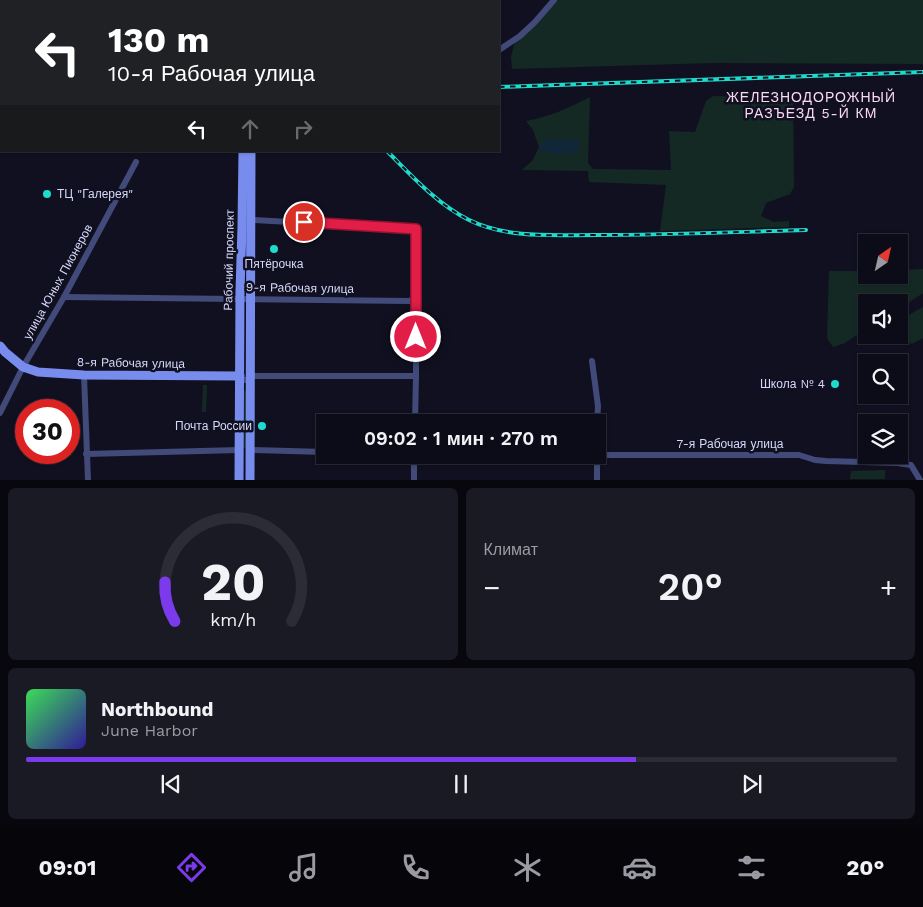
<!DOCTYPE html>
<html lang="ru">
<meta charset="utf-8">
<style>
:root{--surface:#0c0c18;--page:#1a1a25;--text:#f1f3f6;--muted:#9a9ba2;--line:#2c2c37;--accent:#7c3aed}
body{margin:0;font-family:"Work Sans",sans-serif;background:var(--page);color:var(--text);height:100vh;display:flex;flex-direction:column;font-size:19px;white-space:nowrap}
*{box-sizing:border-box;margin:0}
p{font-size:16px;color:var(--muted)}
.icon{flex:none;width:28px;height:28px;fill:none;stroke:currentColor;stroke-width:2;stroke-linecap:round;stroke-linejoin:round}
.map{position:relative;height:480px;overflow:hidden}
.drawer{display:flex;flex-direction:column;gap:8px;padding:8px;background:#07070d;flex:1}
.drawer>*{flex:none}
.top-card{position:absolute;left:0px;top:0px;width:500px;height:152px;box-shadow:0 1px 4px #0004,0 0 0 1px var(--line);background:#202124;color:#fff;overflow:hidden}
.needle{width:32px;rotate:34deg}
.fabs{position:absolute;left:858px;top:234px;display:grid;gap:10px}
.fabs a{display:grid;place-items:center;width:50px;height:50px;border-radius:0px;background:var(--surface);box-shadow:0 1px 4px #0004,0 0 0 1px var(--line);font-size:25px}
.speed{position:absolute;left:15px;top:399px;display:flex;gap:10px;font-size:25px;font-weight:700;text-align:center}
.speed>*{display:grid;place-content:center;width:65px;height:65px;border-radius:50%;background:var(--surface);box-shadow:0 1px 4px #0004,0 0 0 1px var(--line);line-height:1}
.speed .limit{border:8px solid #d22;background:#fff;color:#111}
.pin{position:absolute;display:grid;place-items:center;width:42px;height:42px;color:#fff;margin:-21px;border:2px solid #fff;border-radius:50%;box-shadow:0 1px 5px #0007}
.me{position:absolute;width:55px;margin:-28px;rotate:0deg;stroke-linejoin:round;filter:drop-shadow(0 0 4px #0008)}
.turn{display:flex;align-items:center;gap:18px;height:105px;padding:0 25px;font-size:22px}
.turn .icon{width:65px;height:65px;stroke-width:2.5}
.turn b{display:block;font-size:35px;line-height:42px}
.lanes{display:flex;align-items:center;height:48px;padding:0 25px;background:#0003;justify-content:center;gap:25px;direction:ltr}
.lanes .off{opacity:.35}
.big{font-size:38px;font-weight:600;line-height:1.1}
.drawer .tile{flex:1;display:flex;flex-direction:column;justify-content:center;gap:8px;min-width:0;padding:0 18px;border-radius:8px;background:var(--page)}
.drawer .dial{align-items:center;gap:0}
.dial svg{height:130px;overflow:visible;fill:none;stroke:var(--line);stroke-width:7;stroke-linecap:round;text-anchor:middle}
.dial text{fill:var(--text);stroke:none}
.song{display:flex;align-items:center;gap:15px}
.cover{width:60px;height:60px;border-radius:8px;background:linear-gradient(135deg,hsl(130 70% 55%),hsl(250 70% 35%))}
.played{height:5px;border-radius:2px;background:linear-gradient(90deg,var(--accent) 70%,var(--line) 70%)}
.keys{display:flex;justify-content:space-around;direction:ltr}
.heat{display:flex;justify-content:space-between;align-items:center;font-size:28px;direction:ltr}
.drawer .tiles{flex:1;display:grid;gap:8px;grid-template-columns:1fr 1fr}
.tile:last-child{grid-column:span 2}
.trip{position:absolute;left:316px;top:414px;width:290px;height:50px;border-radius:0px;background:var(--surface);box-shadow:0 1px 4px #0004,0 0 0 1px var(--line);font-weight:600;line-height:50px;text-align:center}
.menu{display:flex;height:80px;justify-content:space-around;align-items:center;background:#05050a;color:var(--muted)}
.menu .icon{width:35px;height:35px}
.menu .current{color:var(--accent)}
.menu b{font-size:22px;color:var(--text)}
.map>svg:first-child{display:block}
.green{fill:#142924}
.water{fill:#102739}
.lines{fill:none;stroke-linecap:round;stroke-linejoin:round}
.street{stroke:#414a79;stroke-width:6}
.secondary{stroke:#788ced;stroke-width:9}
.rail-casing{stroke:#1edccb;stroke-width:4}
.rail{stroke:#101020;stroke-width:2;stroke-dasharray:5.5;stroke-linecap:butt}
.route-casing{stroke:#92132f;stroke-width:12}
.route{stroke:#e11d48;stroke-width:9}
.poi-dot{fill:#1edccb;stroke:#101020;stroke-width:2}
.labels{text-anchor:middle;stroke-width:5;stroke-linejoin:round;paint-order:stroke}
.poi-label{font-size:12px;fill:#d5d8f9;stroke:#101020;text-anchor:end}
.street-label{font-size:12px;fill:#d5d8f9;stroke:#101020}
.neighbourhood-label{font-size:14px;letter-spacing:1px;fill:#fad7f3;stroke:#101020}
</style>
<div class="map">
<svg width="923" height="480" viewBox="0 0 923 480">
<rect width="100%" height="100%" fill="#101020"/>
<!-- green -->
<g class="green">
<path d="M556,0H923V64L713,63L512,69L511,57L514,44Z"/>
<path d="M713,96L793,98L794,187L790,194L766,203L761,216L774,222L789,221V227L660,231L666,185L589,182L588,171L522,170L533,160L539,147L533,130L526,121C549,117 569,108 590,97L588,163L593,169L671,170L669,131L695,132L706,101Z"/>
<path d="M923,269V293L899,309V302H866V329L845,343L833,347L827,338L829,271H866V275H899V270Z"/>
<path d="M923,307V338L912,344C905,342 899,339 899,331C898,319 913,313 923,307Z"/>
<path d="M203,385H207L206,412H202Z"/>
<rect x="243" y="391" width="3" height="57"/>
<path d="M885,470V479H850L851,471Z"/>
</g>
<!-- water -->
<path class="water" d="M565,139C571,139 576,138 580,143L576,153C565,154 551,155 540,150V145L544,140Z"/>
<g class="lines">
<!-- street -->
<g class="street">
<path d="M499,50L520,36L535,22L554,0"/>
<path d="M252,220L416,229V376L415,422"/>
<path d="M64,297L409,301L416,298"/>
<path d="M592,361L598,406L597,422"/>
<path d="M84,375L88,480"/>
<path d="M240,376L243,380H247L250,376H416"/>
<path d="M0,413L23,367L64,297L136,162"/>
<path d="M250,450L325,452"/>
<path d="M86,454L239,450"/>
<path d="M562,455H799L815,460L826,461L897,463L911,465L920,480"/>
<path d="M597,455V480"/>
<path d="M414,480V455"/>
</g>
<!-- secondary -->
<g class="secondary">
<path d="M245,1V0"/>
<path d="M0,346L5,352L23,367L38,372L84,375L240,376"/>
<path d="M239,480L240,291L242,227L243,151"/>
<path d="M250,480L251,151"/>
</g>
<!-- rail casing -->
<g class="rail-casing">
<g id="rail">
<path d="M189,0L192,1"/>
<path d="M499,87L923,72"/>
<path d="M387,151C412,176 437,204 469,220C508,239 554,235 596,235C666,235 736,232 806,230"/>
</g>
</g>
<!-- rail -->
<use href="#rail" class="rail"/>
</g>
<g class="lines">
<!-- route casing -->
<g class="route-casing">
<path id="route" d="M304,222L416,229V337"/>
</g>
<!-- route -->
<use href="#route" class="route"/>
</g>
<!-- markers -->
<g class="poi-dot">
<circle cx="47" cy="194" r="5"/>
<circle cx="274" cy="249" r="5"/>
<circle cx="835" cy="384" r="5"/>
<circle cx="262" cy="426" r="5"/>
</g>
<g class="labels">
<!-- poi labels -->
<g class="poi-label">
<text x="57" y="198" text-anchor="start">ТЦ "Галерея"</text>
<text x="274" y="268" text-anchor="middle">Пятёрочка</text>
<text x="825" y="388">Школа № 4</text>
<text x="252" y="430">Почта России</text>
</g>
<!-- street labels -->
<g class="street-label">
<text transform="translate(229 260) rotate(-89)" y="4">Рабочий проспект</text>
<text transform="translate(58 282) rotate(-61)" y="4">улица Юных Пионеров</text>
<text transform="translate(300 288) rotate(1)" y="4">9-я Рабочая улица</text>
<text transform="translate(131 363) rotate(1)" y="4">8-я Рабочая улица</text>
<text x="730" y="448">7-я Рабочая улица</text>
</g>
<!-- neighbourhood labels -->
<g class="neighbourhood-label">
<text x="811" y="102">ЖЕЛЕЗНОДОРОЖНЫЙ<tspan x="811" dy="16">РАЗЪЕЗД 5-Й КМ</tspan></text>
</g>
</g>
</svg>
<div class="fabs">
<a><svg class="needle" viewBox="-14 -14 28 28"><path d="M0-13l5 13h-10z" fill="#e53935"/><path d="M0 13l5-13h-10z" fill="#9a9ba2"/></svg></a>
<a><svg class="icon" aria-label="sound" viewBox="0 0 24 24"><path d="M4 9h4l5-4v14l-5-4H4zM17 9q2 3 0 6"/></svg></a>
<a><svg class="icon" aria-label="search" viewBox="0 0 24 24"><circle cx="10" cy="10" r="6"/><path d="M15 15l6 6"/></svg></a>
<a><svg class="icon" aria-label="layers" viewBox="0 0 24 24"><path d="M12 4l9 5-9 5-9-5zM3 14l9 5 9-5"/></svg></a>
</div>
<div class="speed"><div class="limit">30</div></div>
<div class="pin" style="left:304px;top:222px;background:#d93025"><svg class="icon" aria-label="arrive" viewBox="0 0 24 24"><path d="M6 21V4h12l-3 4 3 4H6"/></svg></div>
<svg class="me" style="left:416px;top:337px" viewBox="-20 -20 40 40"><circle r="17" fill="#e11d48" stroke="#fff" stroke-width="3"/><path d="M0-11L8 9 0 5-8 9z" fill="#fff"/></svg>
<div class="trip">09:02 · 1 мин · 270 m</div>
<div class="top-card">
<div class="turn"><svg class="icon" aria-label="left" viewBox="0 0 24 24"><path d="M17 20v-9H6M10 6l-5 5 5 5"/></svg><div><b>130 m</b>10-я Рабочая улица</div></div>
<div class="lanes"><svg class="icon" aria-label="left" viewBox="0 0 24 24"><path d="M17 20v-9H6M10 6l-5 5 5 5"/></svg><svg class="icon off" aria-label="ahead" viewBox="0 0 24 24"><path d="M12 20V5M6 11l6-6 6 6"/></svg><svg class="icon off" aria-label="right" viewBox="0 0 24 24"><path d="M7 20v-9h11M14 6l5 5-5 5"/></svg></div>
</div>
</div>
<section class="drawer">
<div class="tiles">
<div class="tile dial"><svg viewBox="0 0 100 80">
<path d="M14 69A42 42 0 1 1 86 69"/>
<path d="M14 69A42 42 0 0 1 8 45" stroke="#7c3aed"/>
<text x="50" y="56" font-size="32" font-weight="700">20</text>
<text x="50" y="72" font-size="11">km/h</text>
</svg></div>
<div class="tile"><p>Климат</p>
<div class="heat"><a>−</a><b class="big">20°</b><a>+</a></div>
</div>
<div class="tile">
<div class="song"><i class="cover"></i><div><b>Northbound</b><p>June Harbor</p></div></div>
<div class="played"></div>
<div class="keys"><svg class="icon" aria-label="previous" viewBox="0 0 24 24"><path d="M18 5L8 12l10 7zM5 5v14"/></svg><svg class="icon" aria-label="pause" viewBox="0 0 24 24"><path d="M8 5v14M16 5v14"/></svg><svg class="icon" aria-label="next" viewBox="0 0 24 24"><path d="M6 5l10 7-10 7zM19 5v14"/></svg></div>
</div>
</div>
</section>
<nav class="menu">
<b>09:01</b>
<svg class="icon current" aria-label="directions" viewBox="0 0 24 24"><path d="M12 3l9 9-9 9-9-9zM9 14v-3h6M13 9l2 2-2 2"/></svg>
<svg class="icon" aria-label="music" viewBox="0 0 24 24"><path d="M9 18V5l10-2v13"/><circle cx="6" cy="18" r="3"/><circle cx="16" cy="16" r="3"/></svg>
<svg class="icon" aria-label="phone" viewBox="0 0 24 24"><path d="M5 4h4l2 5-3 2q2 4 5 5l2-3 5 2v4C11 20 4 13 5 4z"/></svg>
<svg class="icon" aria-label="climate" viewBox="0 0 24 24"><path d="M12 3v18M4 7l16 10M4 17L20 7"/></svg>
<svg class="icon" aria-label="car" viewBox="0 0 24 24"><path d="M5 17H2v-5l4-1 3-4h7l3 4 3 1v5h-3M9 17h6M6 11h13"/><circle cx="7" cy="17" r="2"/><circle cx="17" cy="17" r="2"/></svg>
<svg class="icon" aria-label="filters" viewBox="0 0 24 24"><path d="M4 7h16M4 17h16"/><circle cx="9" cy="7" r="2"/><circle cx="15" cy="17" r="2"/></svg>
<b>20°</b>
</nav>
